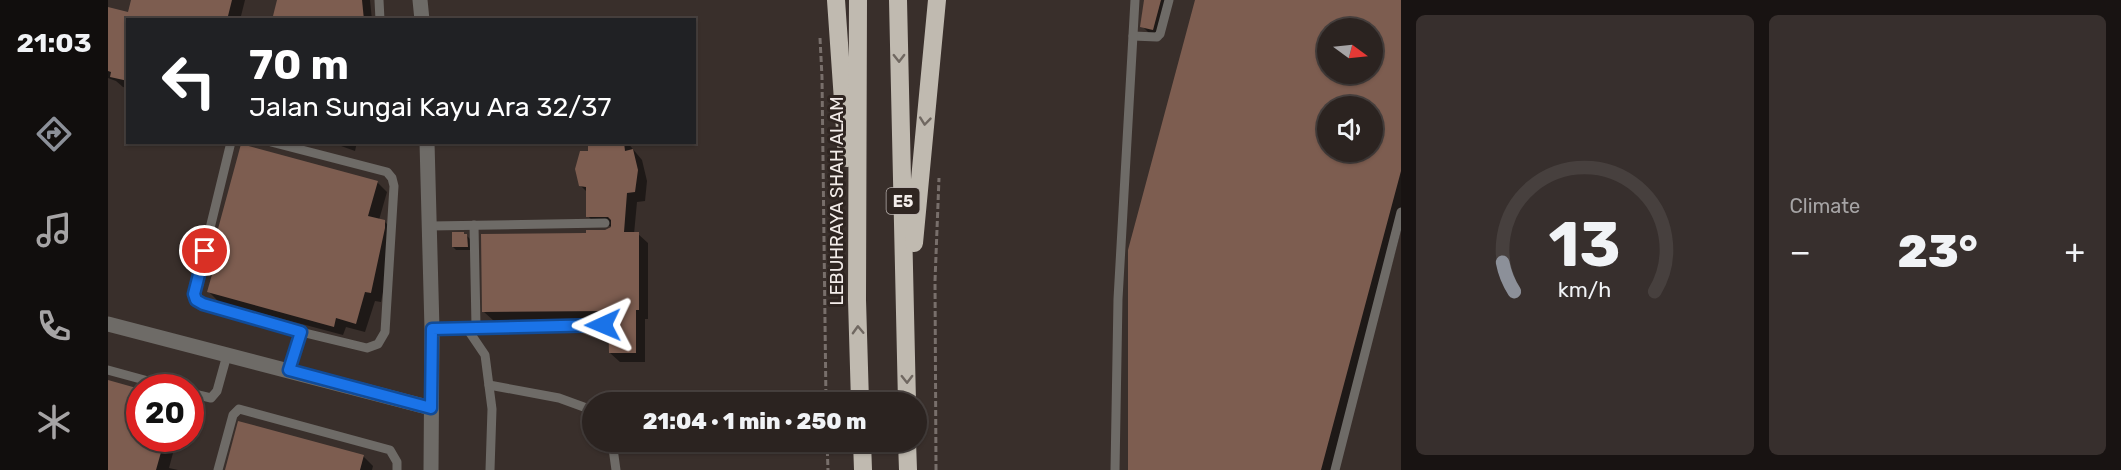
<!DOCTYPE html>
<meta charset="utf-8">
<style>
:root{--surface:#2b2320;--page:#372f2d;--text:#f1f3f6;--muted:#a6a4a5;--line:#47403e;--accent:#8c9099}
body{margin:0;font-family:Rubik,sans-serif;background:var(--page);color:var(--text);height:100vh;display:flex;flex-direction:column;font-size:22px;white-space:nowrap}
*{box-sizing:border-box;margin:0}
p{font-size:20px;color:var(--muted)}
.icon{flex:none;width:33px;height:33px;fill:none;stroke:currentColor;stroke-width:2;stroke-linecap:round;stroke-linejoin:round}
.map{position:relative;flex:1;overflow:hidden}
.drawer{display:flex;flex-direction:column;gap:15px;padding:15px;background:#181312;width:720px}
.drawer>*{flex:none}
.top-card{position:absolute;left:18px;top:18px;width:570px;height:126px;border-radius:0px;box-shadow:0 2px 4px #0004,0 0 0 2px var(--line);background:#202124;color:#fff;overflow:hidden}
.needle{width:39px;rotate:105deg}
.fabs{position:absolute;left:1209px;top:18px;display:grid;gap:12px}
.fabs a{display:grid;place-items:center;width:66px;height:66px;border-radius:50%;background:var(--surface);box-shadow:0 2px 4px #0004,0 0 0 2px var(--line);font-size:30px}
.speed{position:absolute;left:18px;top:374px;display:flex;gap:12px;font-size:30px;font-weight:700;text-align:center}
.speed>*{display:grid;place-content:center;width:78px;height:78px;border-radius:50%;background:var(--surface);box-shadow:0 2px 4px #0004,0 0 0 2px var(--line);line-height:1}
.speed .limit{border:9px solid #d22;background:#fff;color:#111}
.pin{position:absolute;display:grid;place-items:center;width:51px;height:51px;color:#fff;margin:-26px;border:3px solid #fff;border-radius:50%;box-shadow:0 2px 6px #0007}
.me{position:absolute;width:66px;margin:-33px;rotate:269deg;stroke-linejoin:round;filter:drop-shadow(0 0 4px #0008)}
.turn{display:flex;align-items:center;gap:21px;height:126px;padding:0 24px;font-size:27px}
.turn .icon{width:78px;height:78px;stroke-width:2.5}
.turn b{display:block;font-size:42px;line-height:51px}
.big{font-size:45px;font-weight:800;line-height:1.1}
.drawer .tile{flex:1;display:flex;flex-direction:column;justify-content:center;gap:9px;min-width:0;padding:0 21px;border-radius:9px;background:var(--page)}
.drawer .dial{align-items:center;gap:0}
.dial svg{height:156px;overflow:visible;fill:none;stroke:var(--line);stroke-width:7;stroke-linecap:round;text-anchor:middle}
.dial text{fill:var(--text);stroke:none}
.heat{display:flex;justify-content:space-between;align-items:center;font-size:33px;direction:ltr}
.drawer .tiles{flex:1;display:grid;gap:15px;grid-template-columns:repeat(2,1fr)}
.trip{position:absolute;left:474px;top:392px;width:345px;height:60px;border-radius:30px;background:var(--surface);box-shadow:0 2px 4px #0004,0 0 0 2px var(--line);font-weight:800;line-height:60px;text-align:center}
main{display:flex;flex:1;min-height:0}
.menu{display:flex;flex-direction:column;width:108px;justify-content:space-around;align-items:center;background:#110e0d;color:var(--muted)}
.menu .icon{width:42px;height:42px}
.menu .active{color:var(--accent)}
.menu b{font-size:27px;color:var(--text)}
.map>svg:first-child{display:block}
.shadow{fill:#0007;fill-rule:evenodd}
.building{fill:#7d5d50;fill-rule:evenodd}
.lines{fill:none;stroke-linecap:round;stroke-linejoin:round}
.path{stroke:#786f6b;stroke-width:3;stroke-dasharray:6 3;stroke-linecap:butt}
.service{stroke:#6e6b67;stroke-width:9}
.minor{stroke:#6e6b67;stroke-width:15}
.motorway{stroke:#c0bab0;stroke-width:18}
.oneway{stroke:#706861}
.route-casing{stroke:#114b97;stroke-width:15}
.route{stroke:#1a73e8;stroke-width:10}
.labels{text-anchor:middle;stroke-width:6;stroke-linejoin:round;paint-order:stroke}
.shield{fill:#2f2521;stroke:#b9b1ae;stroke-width:1.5}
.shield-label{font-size:16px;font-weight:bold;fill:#f4edea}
.street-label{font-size:18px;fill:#f4edea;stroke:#2f2521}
</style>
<main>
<nav class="menu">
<b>21:03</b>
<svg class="icon active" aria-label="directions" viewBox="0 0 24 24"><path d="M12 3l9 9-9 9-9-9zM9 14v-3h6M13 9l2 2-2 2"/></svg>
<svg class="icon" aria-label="music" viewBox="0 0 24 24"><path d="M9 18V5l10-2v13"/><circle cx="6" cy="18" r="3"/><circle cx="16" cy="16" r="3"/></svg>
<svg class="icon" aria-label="phone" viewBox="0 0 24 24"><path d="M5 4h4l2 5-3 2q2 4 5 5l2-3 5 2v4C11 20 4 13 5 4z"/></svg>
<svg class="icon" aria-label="climate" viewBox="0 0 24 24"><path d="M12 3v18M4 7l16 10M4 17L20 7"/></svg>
</nav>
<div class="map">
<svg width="1293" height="470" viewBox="0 0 1293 470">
<rect width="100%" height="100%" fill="#392f2b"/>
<!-- shadow -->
<g class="shadow">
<path d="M24,0H137L132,20H20V88L15,87L8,81L0,78V8L21,14Z"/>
<path d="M171,0H262L264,20H165Z"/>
<path d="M1038,0H1065L1054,39L1044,36L1034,26Z"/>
<path d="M1088,0H1293V230L1229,470H1023ZM1220,28H1264V74H1220ZM1220,106H1264V152H1220Z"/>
<path d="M222,142H249L247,151Z"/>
<path d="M481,142H519L534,160L539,181L537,201L529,202L526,234H530L540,243V319H537V362H512L502,353V320L386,321L376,312L479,234L498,231L507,226H489L480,216V193L472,185L481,153Z"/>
<path d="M269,182L279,192L271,220L276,221L286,231V238L273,302L267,301L257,332L238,327L235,335L111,302L101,292L108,267L102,261Z"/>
<path d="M359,236L362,239V250H348L345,247Z"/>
<path d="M0,382L32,438H69L61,468L70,470H0Z"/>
<path d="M255,456L265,466L264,470H119Z"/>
</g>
<!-- building -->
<g class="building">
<path d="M23,0H124L119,20H20V81L2,77L3,72L0,71V7L20,12Z"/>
<path d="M169,0H254L256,20H164Z"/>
<path d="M1036,0H1053L1045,30L1032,27Z"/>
<path d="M1087,0H1293V171L1213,470H1020V250ZM1220,28H1264V74H1220ZM1220,106H1264V152H1220Z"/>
<path d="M480,142H516L517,151L525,149L530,170L527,192L519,193L516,232H531V310H528V353H501L500,311L374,312L373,234L478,233V230H497L503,227V220L500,217H478V187L471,186L467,169L472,151H480Z"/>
<path d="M133,144L270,181L260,216L277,220V228L263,293L257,292L248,324L228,318L226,327L99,292L107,264L101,262Z"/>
<path d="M344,232H356V234H359L360,247H344Z"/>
<path d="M0,380L32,389V438H57L48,470H0Z"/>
<path d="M130,421L256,455L252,470H117Z"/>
</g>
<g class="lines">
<!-- path -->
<g class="path">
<path d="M712,38L714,77L718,402"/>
<path d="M719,441L720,470"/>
<path d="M828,470L827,281L831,178"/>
</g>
<!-- service -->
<g class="service">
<path d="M271,0L272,20"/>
<path d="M1025,36L1049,37L1052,34L1061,0"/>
<path d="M123,142L86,294L88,300L95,304L193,332L259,348L270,344L277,332L286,186L284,178L279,172L163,142"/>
<path d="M366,225L368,326"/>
<path d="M322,226L497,223"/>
<path d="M358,327L495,325"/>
<path d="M324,329L358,327L377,355L384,409L382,470"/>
<path d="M0,370L62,387"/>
<path d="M181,371L193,332"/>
<path d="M381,385L451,398L484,410"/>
<path d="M82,393L103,398L109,391L119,355"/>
<path d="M504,441L508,470"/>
<path d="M110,470L125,415L131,409L282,450L289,462V470"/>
<path d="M1007,470L1010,299L1027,0"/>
<path d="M1227,470L1293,212"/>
</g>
<!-- minor -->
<g class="minor">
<path d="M312,0L314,20"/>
<path d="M319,142L324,329L323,470"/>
<path d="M0,324L323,408"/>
</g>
<!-- motorway -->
<g class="motorway">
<path d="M728,0L739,158"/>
<path d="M750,0L749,300L752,402"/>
<path d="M790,0L799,402"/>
<path d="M806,243L829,0"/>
<path d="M754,441L755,470"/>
<path d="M799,441L800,470"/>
</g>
</g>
<!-- one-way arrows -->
<defs><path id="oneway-chevron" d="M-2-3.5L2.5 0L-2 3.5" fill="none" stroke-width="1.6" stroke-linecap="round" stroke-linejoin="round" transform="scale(1.5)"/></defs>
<g class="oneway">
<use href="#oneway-chevron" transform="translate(791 58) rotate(89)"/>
<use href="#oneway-chevron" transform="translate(817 121) rotate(96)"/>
<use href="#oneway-chevron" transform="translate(750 330) rotate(-92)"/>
<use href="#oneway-chevron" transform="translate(799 379) rotate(89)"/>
</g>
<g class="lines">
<!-- route casing -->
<g class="route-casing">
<path id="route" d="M97,251L86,294L88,300L95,304L193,332L181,370L323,408L324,329L495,325"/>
</g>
<!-- route -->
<use href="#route" class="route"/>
</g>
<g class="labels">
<!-- shield labels -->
<rect class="shield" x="778.5" y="188" width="33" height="26" rx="4.5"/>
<g class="shield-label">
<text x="795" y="207">E5</text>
</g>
<!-- street labels -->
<g class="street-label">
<text transform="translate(729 201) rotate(-90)" y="6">LEBUHRAYA SHAH ALAM</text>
</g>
</g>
</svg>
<div class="fabs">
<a><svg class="needle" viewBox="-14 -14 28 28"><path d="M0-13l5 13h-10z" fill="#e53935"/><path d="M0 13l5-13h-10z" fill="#a6a4a5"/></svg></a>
<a><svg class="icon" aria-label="sound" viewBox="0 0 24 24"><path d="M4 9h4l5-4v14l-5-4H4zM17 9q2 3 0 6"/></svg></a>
</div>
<div class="speed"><div class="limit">20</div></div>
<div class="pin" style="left:97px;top:251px;background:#d93025"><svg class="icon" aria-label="arrive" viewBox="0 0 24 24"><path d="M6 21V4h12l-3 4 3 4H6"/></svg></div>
<svg class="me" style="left:495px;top:325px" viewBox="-20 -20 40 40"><path d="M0-17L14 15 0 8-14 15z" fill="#1a73e8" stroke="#fff" stroke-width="4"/></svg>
<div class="trip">21:04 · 1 min · 250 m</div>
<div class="top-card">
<div class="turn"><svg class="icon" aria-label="left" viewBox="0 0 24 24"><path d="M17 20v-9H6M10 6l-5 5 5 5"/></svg><div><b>70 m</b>Jalan Sungai Kayu Ara 32/37</div></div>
</div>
</div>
<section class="drawer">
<div class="tiles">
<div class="tile dial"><svg viewBox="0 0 100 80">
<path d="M14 69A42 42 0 1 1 86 69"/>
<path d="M14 69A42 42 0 0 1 8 54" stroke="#8c9099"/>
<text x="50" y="56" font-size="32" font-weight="700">13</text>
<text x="50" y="72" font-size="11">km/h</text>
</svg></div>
<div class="tile"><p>Climate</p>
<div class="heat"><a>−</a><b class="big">23°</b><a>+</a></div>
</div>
</div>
</section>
</main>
